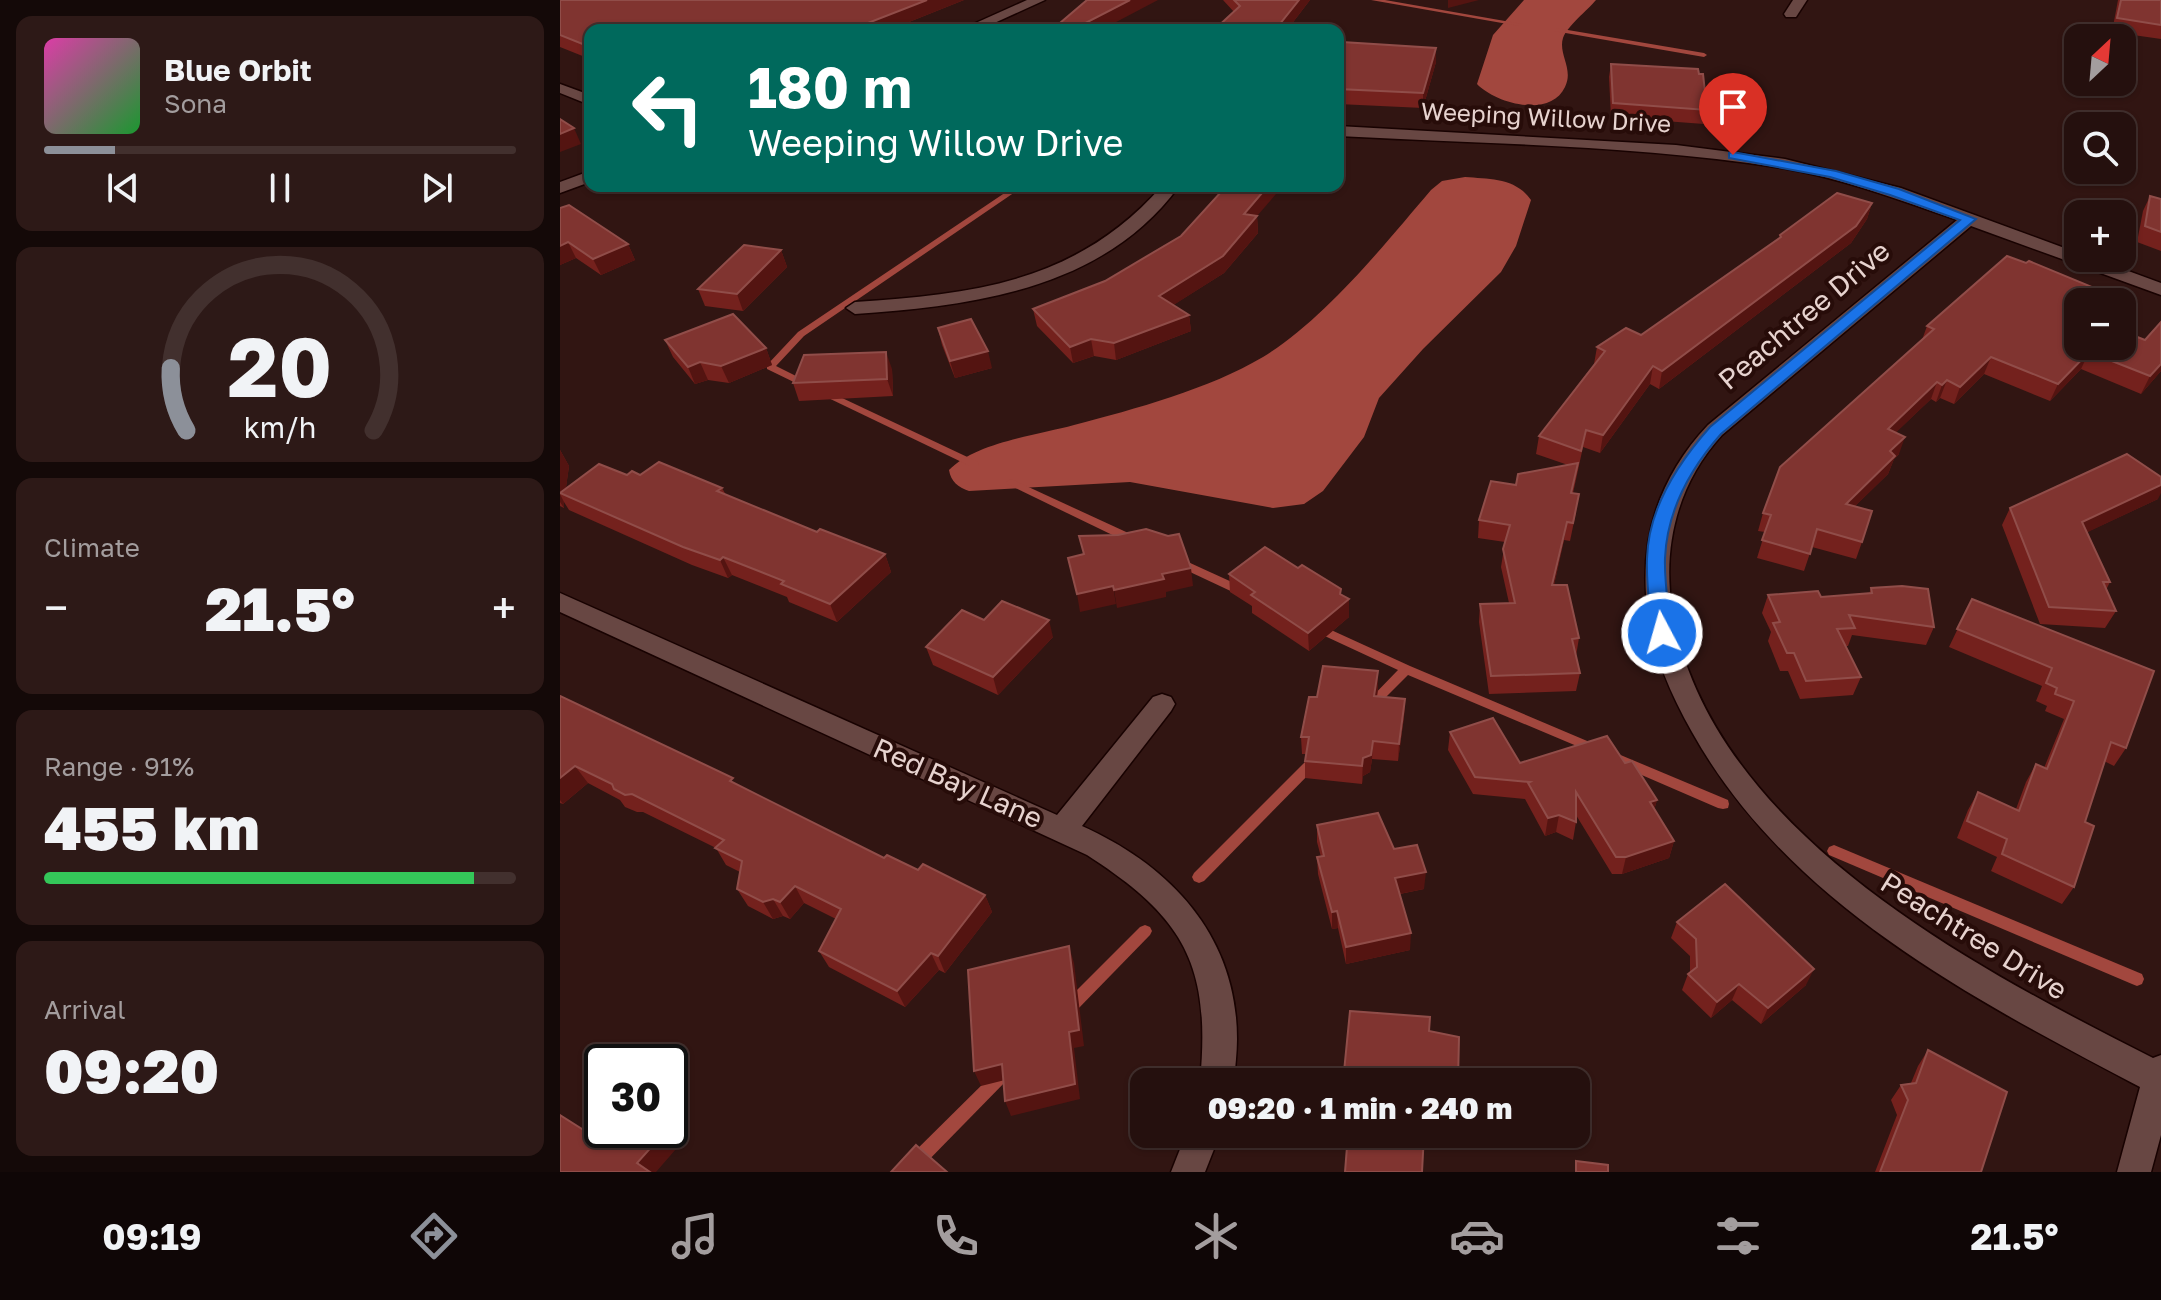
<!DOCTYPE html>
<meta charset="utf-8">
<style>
:root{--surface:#25100e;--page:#2d1917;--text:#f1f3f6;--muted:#a39d9e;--line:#42302e;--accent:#8c9099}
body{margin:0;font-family:"Golos Text",sans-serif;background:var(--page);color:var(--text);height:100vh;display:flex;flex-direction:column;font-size:30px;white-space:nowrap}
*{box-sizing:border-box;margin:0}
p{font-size:26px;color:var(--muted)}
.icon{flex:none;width:44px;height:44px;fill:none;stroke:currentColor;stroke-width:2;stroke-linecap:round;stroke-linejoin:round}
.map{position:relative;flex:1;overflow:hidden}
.panel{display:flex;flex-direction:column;gap:16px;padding:16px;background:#140908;width:560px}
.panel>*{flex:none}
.top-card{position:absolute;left:24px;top:24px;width:760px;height:168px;border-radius:16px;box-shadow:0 2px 6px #0004,0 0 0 2px var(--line);background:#00695c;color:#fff;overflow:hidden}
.needle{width:52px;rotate:26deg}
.tools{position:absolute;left:1504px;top:24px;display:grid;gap:16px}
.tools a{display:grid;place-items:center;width:72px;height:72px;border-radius:16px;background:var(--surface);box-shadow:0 2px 6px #0004,0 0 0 2px var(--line);font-size:40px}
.speed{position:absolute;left:24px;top:1044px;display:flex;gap:16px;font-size:40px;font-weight:700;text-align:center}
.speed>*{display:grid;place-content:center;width:104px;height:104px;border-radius:50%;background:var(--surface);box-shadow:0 2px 6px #0004,0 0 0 2px var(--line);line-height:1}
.speed .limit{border:4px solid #111;border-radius:12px;background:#fff;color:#111}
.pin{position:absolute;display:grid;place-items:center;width:68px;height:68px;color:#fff;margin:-82px -34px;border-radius:50% 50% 50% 0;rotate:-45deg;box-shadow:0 0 8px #0007}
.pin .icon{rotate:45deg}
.me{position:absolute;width:88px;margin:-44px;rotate:354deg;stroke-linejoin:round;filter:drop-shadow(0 0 6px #0008)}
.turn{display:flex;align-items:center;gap:28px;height:168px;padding:0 32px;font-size:36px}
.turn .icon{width:104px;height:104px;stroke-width:2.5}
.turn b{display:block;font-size:56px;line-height:68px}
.big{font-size:60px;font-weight:800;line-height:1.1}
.panel .tile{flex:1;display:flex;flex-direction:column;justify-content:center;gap:12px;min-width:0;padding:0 28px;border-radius:16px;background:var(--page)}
.panel .dial{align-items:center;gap:0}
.dial svg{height:208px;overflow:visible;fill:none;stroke:var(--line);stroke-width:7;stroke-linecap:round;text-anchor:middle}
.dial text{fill:var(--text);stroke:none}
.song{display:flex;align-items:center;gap:24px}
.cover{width:96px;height:96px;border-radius:12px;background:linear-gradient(135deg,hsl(320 70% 55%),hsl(130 70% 35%))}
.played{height:8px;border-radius:4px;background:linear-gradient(90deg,var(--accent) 15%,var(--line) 15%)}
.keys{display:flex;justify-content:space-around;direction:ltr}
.heat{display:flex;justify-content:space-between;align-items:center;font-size:44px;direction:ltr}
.charge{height:12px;border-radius:6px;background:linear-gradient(90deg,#34c759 91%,var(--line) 0)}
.trip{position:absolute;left:570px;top:1068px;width:460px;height:80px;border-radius:16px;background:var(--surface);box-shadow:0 2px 6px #0004,0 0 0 2px var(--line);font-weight:800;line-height:80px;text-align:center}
.tab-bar{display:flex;height:128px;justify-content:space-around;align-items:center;background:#0f0606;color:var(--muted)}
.tab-bar .icon{width:56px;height:56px}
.tab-bar .active{color:var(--accent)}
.tab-bar b{font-size:36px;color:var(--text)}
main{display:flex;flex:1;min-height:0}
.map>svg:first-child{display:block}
.water{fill:#a2473e}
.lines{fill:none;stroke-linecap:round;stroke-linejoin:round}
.stream{fill:#a2473e;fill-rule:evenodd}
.minor-casing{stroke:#180201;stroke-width:3}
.minor{fill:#684743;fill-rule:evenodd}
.wall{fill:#74211d}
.shaded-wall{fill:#541411}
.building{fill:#803430;stroke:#904d49;stroke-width:2}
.route{fill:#1a73e8;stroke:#114b97;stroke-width:2}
.labels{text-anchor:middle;stroke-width:8;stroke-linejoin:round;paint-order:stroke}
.far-street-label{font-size:24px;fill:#e7d3cf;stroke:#270c09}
.street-label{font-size:28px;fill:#e7d3cf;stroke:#270c09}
</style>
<main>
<section class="panel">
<div class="tile">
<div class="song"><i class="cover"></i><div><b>Blue Orbit</b><p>Sona</p></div></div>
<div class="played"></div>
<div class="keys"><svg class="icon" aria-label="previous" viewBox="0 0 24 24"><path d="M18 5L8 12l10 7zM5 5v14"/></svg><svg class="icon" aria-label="pause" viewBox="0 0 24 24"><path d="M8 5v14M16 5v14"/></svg><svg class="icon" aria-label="next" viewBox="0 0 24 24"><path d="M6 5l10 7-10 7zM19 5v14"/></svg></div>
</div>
<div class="tile dial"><svg viewBox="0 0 100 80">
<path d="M14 69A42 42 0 1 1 86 69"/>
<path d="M14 69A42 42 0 0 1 8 45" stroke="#8c9099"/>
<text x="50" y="56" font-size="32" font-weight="700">20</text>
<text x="50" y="72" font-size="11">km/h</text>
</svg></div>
<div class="tile"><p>Climate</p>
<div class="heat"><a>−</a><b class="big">21.5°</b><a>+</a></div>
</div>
<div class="tile"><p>Range · 91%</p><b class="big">455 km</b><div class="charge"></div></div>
<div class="tile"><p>Arrival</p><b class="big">09:20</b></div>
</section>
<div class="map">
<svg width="1601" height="1172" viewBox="0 0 1601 1172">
<rect width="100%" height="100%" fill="#311512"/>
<!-- water -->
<g class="water">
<path d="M964,0H1036C1027,11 1008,25 1003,38C998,54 1014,69 1005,87C990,119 935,103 917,84L933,35Z"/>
<path d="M905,177C930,179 956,178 971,200L956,246L941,272L863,349L819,398L804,437L763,491L744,504L713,508L570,482L409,491C398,487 391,482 389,470C416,442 478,435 514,425C575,409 649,389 703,357C764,320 825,244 871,190L882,181Z"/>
</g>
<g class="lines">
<!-- stream -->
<g class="stream">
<path d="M811,0H825L962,24L959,26Z"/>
<path d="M996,28L1144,53L1147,55L1144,57L994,31V29Z"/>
<path d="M455,186H464L244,336L216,366L250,383V387H244L207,369V365L238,332Z"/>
<path d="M263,389L418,462L419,464L418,466H410L260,394L258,392Z"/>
<path d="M451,479L577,537L578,540L573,544L569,543L447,484L446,482Z"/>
<path d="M617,557L685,588L687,591L681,595L677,594L613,564L612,561Z"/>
<path d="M758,624L850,666L1039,746L1041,749L1039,752L1035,754L1031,752L848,675L814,709H806L804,706L806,703L838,670L754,631L752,628L754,625Z"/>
<path d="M1051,751L1168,800L1169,804L1168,808L1163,809L1158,808L1047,760L1045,756L1047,752Z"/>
<path d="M755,755L759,756L761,760L759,764L644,881L639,883L634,881L632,877L634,873L751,756Z"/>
<path d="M1274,845L1582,974L1584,979L1582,984L1577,986L1572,984L1269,855L1267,851L1269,847Z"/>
<path d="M585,925L590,927L592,931L590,935L515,1012L510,1014L505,1012L503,1007L505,1002L580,927Z"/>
<path d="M444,1066L449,1068L452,1073L449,1078L357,1172H338L340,1166L439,1068Z"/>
</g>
<!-- minor casing -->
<g class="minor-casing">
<g id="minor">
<path d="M467,0H485L419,30H400Z"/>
<path d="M1233,0H1247L1236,17H1226L1224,14Z"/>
<path d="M0,84L30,95V105L0,93Z"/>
<path d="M778,126L1116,145L1225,159L1341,188L1518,253V258H1533L1601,283V295L1411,226L1162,435C1119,482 1102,544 1112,608C1147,829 1413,967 1593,1058L1601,1055V1135L1591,1172H1557L1580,1087C1413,999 1228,904 1132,732C1111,695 1094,656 1088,614C1078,542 1098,478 1148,425L1397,220C1340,200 1281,178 1222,168C1076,145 925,144 778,136Z"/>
<path d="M30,171V182L0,193V182Z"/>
<path d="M602,186H619C544,289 414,306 295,314L286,308L295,302C416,294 517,282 602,186Z"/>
<path d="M0,593L497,815L593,697L602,694L611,697L615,704L611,711L522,826C611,866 677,936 677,1039C677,1053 675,1068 674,1082H640C651,965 625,918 527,855L0,612Z"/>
<path d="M626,1134H660L645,1172H611Z"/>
</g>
</g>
<!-- minor -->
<use href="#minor" class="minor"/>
</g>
<!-- wall -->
<g class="wall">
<path d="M0,0H404L329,30H30V59L0,47Z"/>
<path d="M663,0H750L727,30H654L674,12Z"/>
<path d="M1558,0H1601V39L1552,32Z"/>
<path d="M876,48V62L863,108L778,104V55Z"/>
<path d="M1051,64L1147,110L1144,124L1051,117L1049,77Z"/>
<path d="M662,191L697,216L698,233L664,273L613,305L629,315L631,331L556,360L534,356L513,363L477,326L473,309L545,281L621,236Z"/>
<path d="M1590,196L1601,199V251L1577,242L1583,211Z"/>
<path d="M1312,203L1307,219L1291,243L1099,389L1090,384L1040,453L1023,447L1013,493L1016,512L1010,541L1004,540L994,585L1019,638L1016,656L1020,673L1016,691L929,694L919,622L920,604L949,603L941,567L945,542L918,538L919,520L956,485L1008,465L976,454L979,436L1034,364L1037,347L1081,335L1219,239L1220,235Z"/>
<path d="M0,208L68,244L75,260L41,275L16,258L0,265Z"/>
<path d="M221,250L227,267L183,311L145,306L138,289Z"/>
<path d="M1516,312L1601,371L1581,394L1521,369L1490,401L1424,374L1394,404L1380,398L1376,402L1371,399L1336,432L1339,454L1334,459L1328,474L1295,506L1302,542L1296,559L1252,547L1244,571L1197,558L1205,532L1198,531L1203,513L1362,340L1367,326Z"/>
<path d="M378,328L432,368L395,378L382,345Z"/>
<path d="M105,340L206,348L212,365L169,383L148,380L135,384L113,357Z"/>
<path d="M332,369L333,396L239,401L233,383Z"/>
<path d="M0,450L9,466L6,487L67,475H80L162,488L166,495L257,532L325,554L331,572L277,622L229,602L227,597L172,575L168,578L132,565L9,510L4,502V508L0,506Z"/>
<path d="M1598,499L1527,532L1550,582L1546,590L1556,611L1545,628L1480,624L1442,525L1450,508Z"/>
<path d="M669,574L781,594L789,599V617L749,651L692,613V606L670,592Z"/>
<path d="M1311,588L1374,627L1366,645L1292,635L1288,646H1286L1301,677L1293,695L1240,699L1228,671H1220L1208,641L1211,632L1202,613L1208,595L1261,597L1309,594Z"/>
<path d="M1412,599L1594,671L1566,748L1554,766L1544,761L1525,822L1514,887L1502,904L1431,871L1437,857L1397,838L1408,810L1418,792L1456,809L1466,782L1476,764L1484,768L1504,719L1485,711L1487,706L1476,701L1482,686L1389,647Z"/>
<path d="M424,620L493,637L438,695L373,665L366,647Z"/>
<path d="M818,689L817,697L845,699L844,717L838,761L812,759L810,772L803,776L802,784L745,778V761L746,754H742L741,737L757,697Z"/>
<path d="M0,696L324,858L425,895L432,912L385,973L379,970L345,1007L269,967L259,951L276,919L244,903L230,919L223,916L213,919L188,906L177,889L180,872L166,865L156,848L83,812H77L65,807L60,800L28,783L3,804L0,803Z"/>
<path d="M890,732L960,763H1065L1097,800L1094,810L1114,841L1109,858L1062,874H1052L1016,815V822L1013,840L996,832L985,836L965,799L913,794L888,750Z"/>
<path d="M757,825L834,849L864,889L840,894L850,950L786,964L778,928L772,929L758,874L757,857H761L757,842Z"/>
<path d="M1117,922L1246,985L1201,1024L1172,1000L1151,1018L1122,990L1128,974L1130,972V956L1111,938Z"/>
<path d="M1368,1050L1421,1172H1315L1337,1115L1331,1100L1341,1085L1351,1083L1358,1066Z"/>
</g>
<!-- shaded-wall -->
<g class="shaded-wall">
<path d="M367,0H404L329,30H290Z"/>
<path d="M570,0H598L541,30H512Z"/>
<path d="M739,0H750L727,30H715Z"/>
<path d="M888,0H919L888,8Z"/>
<path d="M876,48V62L863,108V93Z"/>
<path d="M14,128L21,144L0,152V134Z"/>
<path d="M708,186H723L685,230L684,214Z"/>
<path d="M1312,203L1307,219L1291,243L1099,389L1102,371Z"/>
<path d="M697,216L698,233L664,273L601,313L599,296Z"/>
<path d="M8,242L16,258L0,265V246Z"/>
<path d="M68,244L75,260L41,275L33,259Z"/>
<path d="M221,250L227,267L183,311L177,294Z"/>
<path d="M1532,287L1525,302H1518V310L1502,326L1509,310Z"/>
<path d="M629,315L631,331L556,360L554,343Z"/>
<path d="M531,339L534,356L513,363L510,347Z"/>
<path d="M206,348L212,365L169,383L161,366Z"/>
<path d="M428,351L432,368L395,378L390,361Z"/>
<path d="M326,352L332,369L333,396L327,379Z"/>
<path d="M1529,352L1521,369L1490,401L1498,384Z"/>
<path d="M1431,357L1424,374L1394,404L1400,387Z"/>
<path d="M140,362L148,380L135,384L128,367Z"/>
<path d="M1601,364V371L1581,394L1590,376Z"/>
<path d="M1093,366L1090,384L1040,453L1043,435Z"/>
<path d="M1387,380L1380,398L1376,402L1382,385Z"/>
<path d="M1377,382L1371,399L1322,446L1328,429Z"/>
<path d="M1345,437L1339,454L1334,459L1328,474L1280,521L1286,504L1330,451Z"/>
<path d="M0,450L9,466L5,495L0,493Z"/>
<path d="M1601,485V493L1598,499L1513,539L1522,522Z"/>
<path d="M0,494L4,502V508L0,502Z"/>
<path d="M1007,522L1004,540L990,603L992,585Z"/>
<path d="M325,554L331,572L277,622L270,604Z"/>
<path d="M163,557L172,575L168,578L160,560Z"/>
<path d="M631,568L633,586L606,592V597L557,608L554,590L602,574Z"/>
<path d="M553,586L556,604L520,612L517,594Z"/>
<path d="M789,599V617L749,651L748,633Z"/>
<path d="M489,620L493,637L438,695L433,677Z"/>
<path d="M818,671V689L814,714V696Z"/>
<path d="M845,699L844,717L838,761L839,744Z"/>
<path d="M813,741L812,759L810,772L803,776L802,784L803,758Z"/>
<path d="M15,766L28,783L3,804L0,800V778Z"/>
<path d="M1097,800L1092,817L1090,802Z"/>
<path d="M999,815L996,832L985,836L988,818Z"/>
<path d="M1114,841L1109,858L1062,874L1066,857Z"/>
<path d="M866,872L864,889L834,895L835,878Z"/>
<path d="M235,886L244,903L230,919L220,902Z"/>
<path d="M425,895L432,912L385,973L378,956Z"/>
<path d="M213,899L223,916L213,919L203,902Z"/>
<path d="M777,911L778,928L772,929V912Z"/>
<path d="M851,933L850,950L786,964V947Z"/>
<path d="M509,946L514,963L524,1046L514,1048L520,1099L451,1116L445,1101L509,1032Z"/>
<path d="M371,953L379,970L345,1007L337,991Z"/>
<path d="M1254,969L1246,985L1201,1024L1208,1008Z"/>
<path d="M1179,984L1172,1000L1151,1018L1157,1002Z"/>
<path d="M442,1064L449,1079L421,1086L414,1071Z"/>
<path d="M103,1134L116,1149L96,1172H86L77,1163Z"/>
</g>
<!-- building -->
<g class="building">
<path d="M0,0H367L290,30H30V47L0,35Z"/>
<path d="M527,0H570L512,30H504L500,23Z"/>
<path d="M674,0H739L715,30H654L680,6Z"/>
<path d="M1561,0H1601V25L1557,18Z"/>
<path d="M782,42L876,48L863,93L778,89V55Z"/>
<path d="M1051,64L1138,69L1139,74H1143L1147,110L1053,103Z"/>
<path d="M0,119L14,128L0,134Z"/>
<path d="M665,186H708L684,214L697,216L663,256L599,296L629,315L554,343L531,339L510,347L473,309L545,281L621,236L662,191Z"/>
<path d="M1277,193L1312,203L1296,226L1102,371L1093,366L1043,435L1026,430L1021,451L979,436L1045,351L1037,347L1066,328L1081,335L1221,237L1220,235Z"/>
<path d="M1590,196L1601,199V232L1585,226Z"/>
<path d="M9,205L68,244L33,259L8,242L0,246V208Z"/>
<path d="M184,245L221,250L177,294L138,289Z"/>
<path d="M1447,256L1466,263L1469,261L1532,287L1509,310L1518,313V346H1562V331L1585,340L1601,322V364L1590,376L1529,352L1498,384L1431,357L1400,387L1387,380L1382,385L1377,382L1328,429L1345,437L1330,451L1335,456L1286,504L1312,511L1302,542L1257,529L1250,554L1202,540L1211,515L1203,513L1220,467L1374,329L1367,326Z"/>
<path d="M173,314L206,348L161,366L140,362L128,367L105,340Z"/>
<path d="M411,319L428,351L390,361L378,328Z"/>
<path d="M326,352L327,379L233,383L244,355Z"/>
<path d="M1567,454L1601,477V485L1522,522L1550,582H1543L1556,611L1489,607L1450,508Z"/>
<path d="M99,462L162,488L157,491L257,532L260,529L325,554L270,604L221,584L224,581L163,557L160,560L123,547L0,493L39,464L67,475L72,471L80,475Z"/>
<path d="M1018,463L1011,493L1019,494L1013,523L1007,522L992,585H1007L1019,638L1012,639L1020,673L931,676L920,604L955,603L943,549L950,525L919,520L931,481L956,485L958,474Z"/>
<path d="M586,529L608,536L619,534L631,568L602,574L604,579L554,590L553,586L517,594L508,558L524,554L519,536L558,535Z"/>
<path d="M705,547L738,568L742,565L781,589L780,594L789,599L748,633L691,595L695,592L669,574Z"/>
<path d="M1342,586L1368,589L1374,627L1289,615L1295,628L1277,629L1301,677L1246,681L1234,653H1227L1213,623L1220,622L1208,595L1258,591L1261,597L1312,593L1311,588Z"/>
<path d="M1412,599L1594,671L1566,748L1551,742L1525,822L1534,826L1514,887L1442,854L1447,839L1407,821L1418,792L1459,811L1476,764L1487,769L1514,701L1495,694L1497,688L1486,683L1492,668L1397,629Z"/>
<path d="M442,601L489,620L433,677L366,647L402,610L424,620Z"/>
<path d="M763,666L818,671L814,696L845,699L839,744L813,741L811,755L803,758L802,766L745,761L749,737H741L749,697H757Z"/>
<path d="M0,696L173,778L170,781L324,858L327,855L358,870L363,864L425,895L378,956L371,953L337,991L259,951L281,909L235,886L220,902L213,899L203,902L177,889L182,861L155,848L164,840L72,794L65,795L54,789L52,784L15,766L0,778Z"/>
<path d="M933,718L960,763L1047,736L1065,763L1072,761L1097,800L1090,802L1114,841L1066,857H1056L1016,792V822L999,815L988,818L968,783L970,782L915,777L890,732Z"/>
<path d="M818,813L834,849L857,845L866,872L835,878L851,933L786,947L777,911L772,912L757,857L764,856L757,825Z"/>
<path d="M1165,884L1254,969L1208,1008L1179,984L1157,1002L1128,974L1137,967L1136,939L1117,922Z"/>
<path d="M509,946L519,1030L509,1032L515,1084L445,1101L442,1064L414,1071L408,970Z"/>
<path d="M790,1011L870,1017L869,1031L899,1037L898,1082H783Z"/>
<path d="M1368,1050L1447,1092L1421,1172H1320L1348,1100L1341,1085L1356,1083Z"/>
<path d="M0,1115L41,1141L52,1130H96L103,1134L77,1163L90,1172H0Z"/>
<path d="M788,1134H864L862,1172H785Z"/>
<path d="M356,1145L387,1172H331Z"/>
<path d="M1016,1161L1048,1165V1172H1016Z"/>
</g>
<!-- route -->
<path class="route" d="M1173,152L1276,171L1339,189L1416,219L1161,434C1131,468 1107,511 1105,558C1104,582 1109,609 1111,633L1102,640L1092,633C1090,609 1086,583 1087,559C1088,509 1118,463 1150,427L1400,220L1330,195L1270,177L1169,158V153Z"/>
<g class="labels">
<!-- far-street labels -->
<g class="far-street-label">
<text transform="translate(986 118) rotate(3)" y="8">Weeping Willow Drive</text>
</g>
<!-- street labels -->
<g class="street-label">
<text transform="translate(1244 315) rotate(-40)" y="10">Peachtree Drive</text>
<text transform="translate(398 783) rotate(24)" y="10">Red Bay Lane</text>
<text transform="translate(1414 936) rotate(32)" y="10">Peachtree Drive</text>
</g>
</g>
</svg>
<div class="tools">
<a><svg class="needle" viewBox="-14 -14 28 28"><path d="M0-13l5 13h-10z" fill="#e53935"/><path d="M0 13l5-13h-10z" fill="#a39d9e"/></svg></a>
<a><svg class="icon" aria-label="search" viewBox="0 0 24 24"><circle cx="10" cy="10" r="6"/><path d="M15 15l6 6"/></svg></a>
<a>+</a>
<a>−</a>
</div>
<div class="speed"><div class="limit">30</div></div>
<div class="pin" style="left:1173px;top:155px;background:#d93025"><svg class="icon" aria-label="arrive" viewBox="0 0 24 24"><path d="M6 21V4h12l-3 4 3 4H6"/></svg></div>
<svg class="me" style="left:1102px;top:633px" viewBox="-20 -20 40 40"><circle r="17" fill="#1a73e8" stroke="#fff" stroke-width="3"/><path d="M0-11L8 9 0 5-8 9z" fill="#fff"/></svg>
<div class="trip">09:20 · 1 min · 240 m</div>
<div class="top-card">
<div class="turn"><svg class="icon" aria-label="left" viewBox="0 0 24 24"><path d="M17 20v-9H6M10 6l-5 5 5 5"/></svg><div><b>180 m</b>Weeping Willow Drive</div></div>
</div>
</div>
</main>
<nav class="tab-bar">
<b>09:19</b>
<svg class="icon active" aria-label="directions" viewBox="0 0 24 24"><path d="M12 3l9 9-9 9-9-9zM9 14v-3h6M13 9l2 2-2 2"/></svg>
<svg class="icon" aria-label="music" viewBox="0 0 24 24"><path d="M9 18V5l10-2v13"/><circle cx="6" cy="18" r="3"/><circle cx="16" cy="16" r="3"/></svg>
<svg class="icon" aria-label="phone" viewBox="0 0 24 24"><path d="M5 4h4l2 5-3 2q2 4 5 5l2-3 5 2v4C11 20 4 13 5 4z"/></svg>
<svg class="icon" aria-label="climate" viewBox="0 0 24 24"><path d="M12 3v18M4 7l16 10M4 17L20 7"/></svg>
<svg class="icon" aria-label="car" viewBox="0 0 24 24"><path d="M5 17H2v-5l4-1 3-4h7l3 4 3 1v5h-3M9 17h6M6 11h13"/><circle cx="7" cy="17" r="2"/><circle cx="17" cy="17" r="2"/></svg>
<svg class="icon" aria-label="filters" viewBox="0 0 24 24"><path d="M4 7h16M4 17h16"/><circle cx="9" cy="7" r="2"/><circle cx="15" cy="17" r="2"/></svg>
<b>21.5°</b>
</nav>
